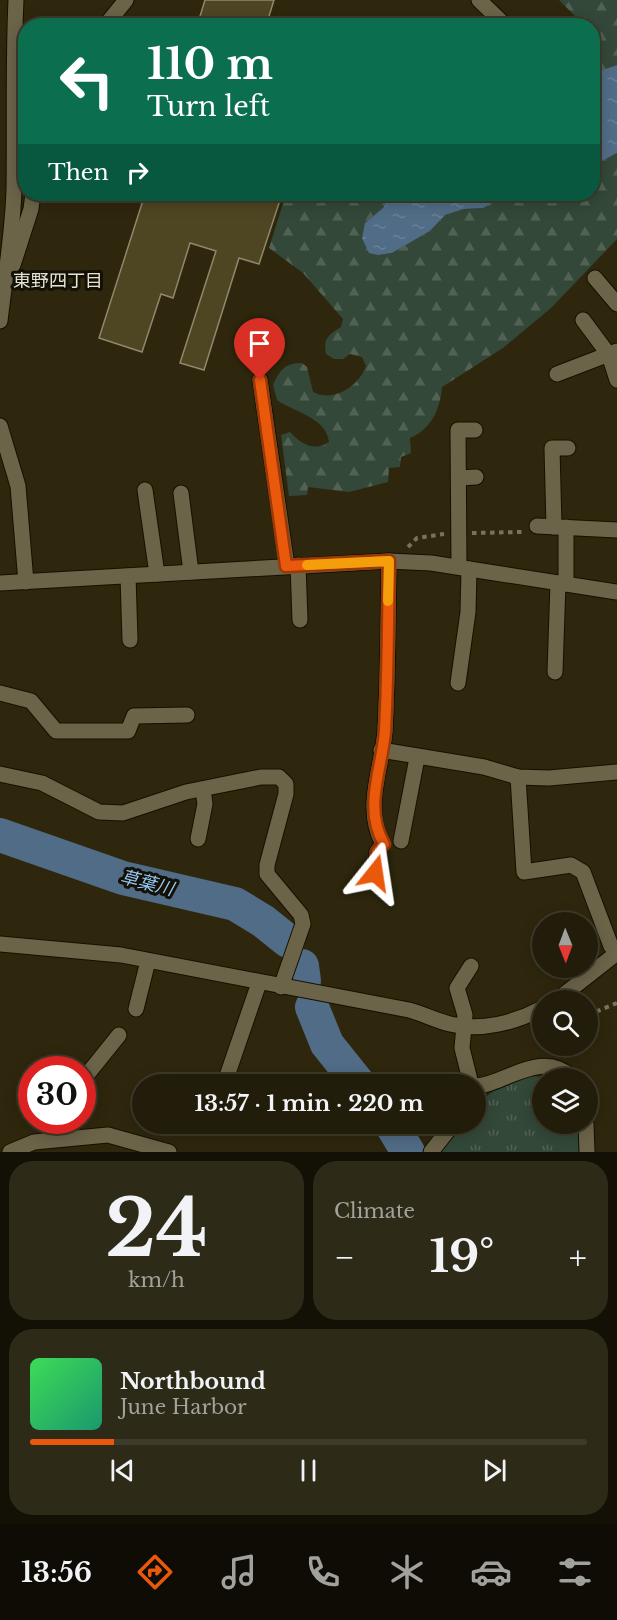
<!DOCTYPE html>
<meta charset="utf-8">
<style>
:root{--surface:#221d0a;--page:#2e2a18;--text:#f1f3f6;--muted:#a2a29c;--line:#3f3b2b;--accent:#ea580c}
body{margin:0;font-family:"Libre Baskerville","Noto Sans JP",serif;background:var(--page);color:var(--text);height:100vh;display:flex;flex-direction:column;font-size:22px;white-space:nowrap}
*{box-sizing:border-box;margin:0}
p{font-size:20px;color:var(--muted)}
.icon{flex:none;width:33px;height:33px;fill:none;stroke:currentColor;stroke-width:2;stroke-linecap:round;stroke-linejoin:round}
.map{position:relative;height:1152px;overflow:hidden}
.panel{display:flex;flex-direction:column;gap:9px;padding:9px;background:#131006;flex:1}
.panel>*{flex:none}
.banner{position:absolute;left:18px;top:18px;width:582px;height:183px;border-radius:24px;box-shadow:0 3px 15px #0003,0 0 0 2px var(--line);background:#0b6e4f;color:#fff;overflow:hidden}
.needle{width:39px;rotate:179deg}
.tools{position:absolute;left:532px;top:912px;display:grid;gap:12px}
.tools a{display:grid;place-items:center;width:66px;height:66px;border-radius:50%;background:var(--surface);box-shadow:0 3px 15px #0003,0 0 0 2px var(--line);font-size:30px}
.speed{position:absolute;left:18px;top:1056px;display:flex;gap:12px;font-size:30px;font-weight:700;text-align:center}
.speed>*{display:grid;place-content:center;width:78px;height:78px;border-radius:50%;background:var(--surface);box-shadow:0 3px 15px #0003,0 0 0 2px var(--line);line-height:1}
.speed .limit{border:9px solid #d22;background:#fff;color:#111}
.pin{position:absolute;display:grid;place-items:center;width:51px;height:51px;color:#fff;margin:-62px -26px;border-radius:50% 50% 50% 0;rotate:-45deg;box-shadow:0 0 6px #0007}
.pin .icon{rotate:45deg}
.me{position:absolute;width:66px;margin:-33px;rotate:15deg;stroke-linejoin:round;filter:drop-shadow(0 0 4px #0008)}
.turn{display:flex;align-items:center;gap:21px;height:126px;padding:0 30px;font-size:27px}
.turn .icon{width:78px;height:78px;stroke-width:2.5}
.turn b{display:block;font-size:42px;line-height:51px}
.then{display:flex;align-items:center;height:57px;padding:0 30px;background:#0003;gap:12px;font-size:22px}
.big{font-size:45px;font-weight:700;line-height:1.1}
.panel .widget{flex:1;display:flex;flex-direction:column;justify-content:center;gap:9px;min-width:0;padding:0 21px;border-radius:24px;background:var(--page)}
.panel .dial{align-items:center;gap:0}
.dial b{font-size:78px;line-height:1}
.song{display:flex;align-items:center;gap:18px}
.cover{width:72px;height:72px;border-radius:9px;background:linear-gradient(135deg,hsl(130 70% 55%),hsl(160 70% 35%))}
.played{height:6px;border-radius:3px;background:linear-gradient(90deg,var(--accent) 15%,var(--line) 15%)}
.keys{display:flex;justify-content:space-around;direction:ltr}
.heat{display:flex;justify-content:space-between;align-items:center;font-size:33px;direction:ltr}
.panel .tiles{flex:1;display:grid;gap:9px;grid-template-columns:1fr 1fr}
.widget:last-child{grid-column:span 2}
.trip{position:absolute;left:132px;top:1074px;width:354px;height:60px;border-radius:30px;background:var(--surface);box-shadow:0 3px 15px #0003,0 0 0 2px var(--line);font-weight:700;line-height:60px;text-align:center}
.menu{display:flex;height:96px;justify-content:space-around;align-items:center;background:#0e0c04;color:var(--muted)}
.menu .icon{width:42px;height:42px}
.menu .active{color:var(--accent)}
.menu b{font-size:27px;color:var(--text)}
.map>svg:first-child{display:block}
.grass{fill:url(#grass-tufts)}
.forest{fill:url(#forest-firs)}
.water{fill:url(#water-ripples)}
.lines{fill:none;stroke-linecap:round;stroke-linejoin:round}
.river{stroke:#516c86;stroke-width:34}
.building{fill:#4e4523;stroke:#90886c;stroke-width:1.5}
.street-casing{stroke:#161000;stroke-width:17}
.path{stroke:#79735d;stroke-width:4;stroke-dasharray:4.5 4.5;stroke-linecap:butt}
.street{stroke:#6b6449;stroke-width:15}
.route-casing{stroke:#983908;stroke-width:15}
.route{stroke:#ea580c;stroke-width:10}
.slow{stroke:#f59e0b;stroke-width:10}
.labels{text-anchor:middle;stroke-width:6;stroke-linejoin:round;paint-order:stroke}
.neighbourhood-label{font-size:18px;fill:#e6e2d3;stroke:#131006}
.water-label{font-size:18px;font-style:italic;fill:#96c7f4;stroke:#131006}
</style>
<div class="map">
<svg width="617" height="1152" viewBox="0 0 617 1152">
<defs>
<pattern id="grass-tufts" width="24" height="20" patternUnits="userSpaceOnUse" patternTransform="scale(1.5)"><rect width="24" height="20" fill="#334839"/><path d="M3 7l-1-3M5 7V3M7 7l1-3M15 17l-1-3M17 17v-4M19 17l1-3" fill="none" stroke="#516255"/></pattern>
<pattern id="forest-firs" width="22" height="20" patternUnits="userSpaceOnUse" patternTransform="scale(1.5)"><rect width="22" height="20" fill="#334839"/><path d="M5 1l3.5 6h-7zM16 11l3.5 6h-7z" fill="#516255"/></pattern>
<pattern id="water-ripples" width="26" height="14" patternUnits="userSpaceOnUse" patternTransform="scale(1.5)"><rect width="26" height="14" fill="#516c86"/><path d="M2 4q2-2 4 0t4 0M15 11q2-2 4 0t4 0" fill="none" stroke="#6a8196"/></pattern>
</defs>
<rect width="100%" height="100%" fill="#2e270d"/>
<!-- grass -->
<path class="grass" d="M531,1076L554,1078H543V1124H578L579,1152H435L459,1124H476V1105C493,1090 508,1081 531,1076Z"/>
<!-- forest -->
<g class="forest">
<path d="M559,0H617V65L593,73L592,26L569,25L577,18Z"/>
<path d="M617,153V239L551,308L503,348L442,387C440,410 431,429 410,438L411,453L401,457L400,467L389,468L388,482L349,492L308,487L307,495L289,496L281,435L290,432C301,444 314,452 329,442C327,418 294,412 277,400L273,385C280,370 285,363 302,363L307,367L313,392C334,403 359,386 366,366L362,357L350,354L343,359H334L326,354C323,339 328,335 341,327L343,319L303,273L269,248L286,194H387L384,207L365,223L369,252L378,255L392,253L430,231L445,215L464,209L482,208L497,200H527L539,194H592L593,166Z"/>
</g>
<!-- water -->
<g class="water">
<path d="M617,65V153L593,166V73Z"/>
<path d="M387,194H539L527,200H498L483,208L464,209L445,215L430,231L392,253L378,255L369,253L362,238L365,223L384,207Z"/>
</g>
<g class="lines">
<!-- river -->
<g class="river">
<path d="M0,835L123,878L235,904L263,921L288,941"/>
<path d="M302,966L304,981"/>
<path d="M312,1007L327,1044L359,1084"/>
<path d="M391,1124L408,1152"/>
</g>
</g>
<!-- building -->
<g class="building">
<path d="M205,0H274L266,26H197Z"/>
<path d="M145,194H282L259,264L239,258L204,370L180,363L216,251L190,243L173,298L161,294L142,352L99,338Z"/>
</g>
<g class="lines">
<!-- street casing -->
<g class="street-casing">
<g id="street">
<path d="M479,0L506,26"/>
<path d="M105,26L126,0"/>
<path d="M13,265L31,209L33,194"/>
<path d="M595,278L617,304"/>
<path d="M583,320L609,355L617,380"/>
<path d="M0,321C5,277 13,233 14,188C15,125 13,63 16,0"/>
<path d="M557,374L617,351"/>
<path d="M260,380L287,566"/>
<path d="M0,426L18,486L26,582"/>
<path d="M459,478L476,477"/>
<path d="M145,490L157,574"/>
<path d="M181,493L191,572"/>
<path d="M537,526L617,530"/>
<path d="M554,527L552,448H568"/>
<path d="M298,565L300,620"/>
<path d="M459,567L458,430H475"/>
<path d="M128,576L130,640"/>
<path d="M0,583L389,561L431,563L617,592"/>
<path d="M566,584V527"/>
<path d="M555,672L558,583"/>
<path d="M458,683L468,612L469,569"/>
<path d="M0,693L31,701L56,731H128L134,716L187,715"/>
<path d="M381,750L484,767L518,777L549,778L617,772"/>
<path d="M0,774L42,783L99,812L123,813L186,792L261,777H279L286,784V794L267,865V874L301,915L303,924L281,987"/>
<path d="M518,777L524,872L571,865L583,872L611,946L617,953"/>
<path d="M198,839L205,804L203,789"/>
<path d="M401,841L417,758"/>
<path d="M375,873L377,852L383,844C363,808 382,769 385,731C388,675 388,618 389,561"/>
<path d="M0,944L121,955L409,1010C424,1014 436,1021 450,1024C481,1032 516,1022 543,1008"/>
<path d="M471,966L457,988L465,1015L462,1048L471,1084"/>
<path d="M557,1000L617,953"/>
<path d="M136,1009L148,961"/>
<path d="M82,1081L119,1035"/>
<path d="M253,1084L226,1079L259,983"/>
<path d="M476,1086C505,1085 540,1048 573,1078"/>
<path d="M586,1124L587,1152"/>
<path d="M61,1137V1120"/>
<path d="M10,1152L34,1142L108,1135L169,1152"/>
<path d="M431,1152L453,1124"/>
</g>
</g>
<!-- path -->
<g class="path">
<path d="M472,533L522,532"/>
<path d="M408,547L417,538L444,534"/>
<path d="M588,1015L617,1003"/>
<path d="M555,1051L561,1046"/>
</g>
<!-- street -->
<use href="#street" class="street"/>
</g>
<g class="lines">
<!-- route casing -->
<g class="route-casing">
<path id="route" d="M260,380L286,566L389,561C388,618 388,675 385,731C382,769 363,808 384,844L377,852L375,873"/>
</g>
<!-- route -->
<use href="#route" class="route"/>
<!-- slow -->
<path class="slow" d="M307,565L389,561L388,601"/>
</g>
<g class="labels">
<!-- neighbourhood labels -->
<g class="neighbourhood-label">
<text x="58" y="287">東野四丁目</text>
</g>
<!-- water labels -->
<g class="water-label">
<text transform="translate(147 883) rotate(14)" y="6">草葉川</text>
</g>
</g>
</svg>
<div class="tools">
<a><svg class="needle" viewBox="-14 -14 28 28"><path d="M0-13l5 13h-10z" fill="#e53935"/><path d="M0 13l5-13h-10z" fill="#a2a29c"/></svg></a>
<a><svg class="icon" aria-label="search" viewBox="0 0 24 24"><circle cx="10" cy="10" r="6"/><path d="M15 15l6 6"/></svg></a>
<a><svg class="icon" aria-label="layers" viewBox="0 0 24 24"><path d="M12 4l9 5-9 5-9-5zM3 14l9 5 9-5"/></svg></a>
</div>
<div class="speed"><div class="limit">30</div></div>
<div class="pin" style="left:260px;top:380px;background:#d93025"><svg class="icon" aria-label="arrive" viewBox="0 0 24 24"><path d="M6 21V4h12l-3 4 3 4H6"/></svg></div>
<svg class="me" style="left:375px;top:873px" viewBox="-20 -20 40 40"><path d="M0-17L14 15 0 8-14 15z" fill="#ea580c" stroke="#fff" stroke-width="4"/></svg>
<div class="trip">13:57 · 1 min · 220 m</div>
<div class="banner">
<div class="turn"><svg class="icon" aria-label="left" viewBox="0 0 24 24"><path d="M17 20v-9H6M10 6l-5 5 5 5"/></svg><div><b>110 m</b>Turn left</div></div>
<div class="then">Then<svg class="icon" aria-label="right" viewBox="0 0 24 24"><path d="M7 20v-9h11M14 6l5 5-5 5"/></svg></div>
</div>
</div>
<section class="panel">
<div class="tiles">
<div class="widget dial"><b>24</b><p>km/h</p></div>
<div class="widget"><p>Climate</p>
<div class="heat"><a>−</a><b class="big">19°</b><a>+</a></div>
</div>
<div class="widget">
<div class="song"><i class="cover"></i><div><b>Northbound</b><p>June Harbor</p></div></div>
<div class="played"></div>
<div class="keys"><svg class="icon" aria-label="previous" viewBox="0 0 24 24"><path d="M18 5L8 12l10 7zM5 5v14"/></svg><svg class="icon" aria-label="pause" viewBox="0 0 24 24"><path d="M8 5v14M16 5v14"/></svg><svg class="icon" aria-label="next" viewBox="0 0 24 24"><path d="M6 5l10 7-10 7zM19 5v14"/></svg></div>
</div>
</div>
</section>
<nav class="menu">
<b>13:56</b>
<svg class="icon active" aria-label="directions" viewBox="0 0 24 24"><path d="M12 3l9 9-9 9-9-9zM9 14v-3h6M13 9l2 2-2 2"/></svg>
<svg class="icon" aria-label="music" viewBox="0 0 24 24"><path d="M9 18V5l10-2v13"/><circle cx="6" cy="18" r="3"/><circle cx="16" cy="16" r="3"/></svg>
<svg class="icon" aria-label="phone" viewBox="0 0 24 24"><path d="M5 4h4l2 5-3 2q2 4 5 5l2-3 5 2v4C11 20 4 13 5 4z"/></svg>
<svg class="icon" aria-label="climate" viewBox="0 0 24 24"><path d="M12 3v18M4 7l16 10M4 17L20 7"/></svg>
<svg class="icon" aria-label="car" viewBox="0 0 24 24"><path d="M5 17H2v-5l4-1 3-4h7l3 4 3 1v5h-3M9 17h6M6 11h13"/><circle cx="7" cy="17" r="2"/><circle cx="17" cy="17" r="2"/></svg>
<svg class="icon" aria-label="filters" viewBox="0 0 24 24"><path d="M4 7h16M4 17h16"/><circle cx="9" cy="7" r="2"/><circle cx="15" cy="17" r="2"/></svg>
</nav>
